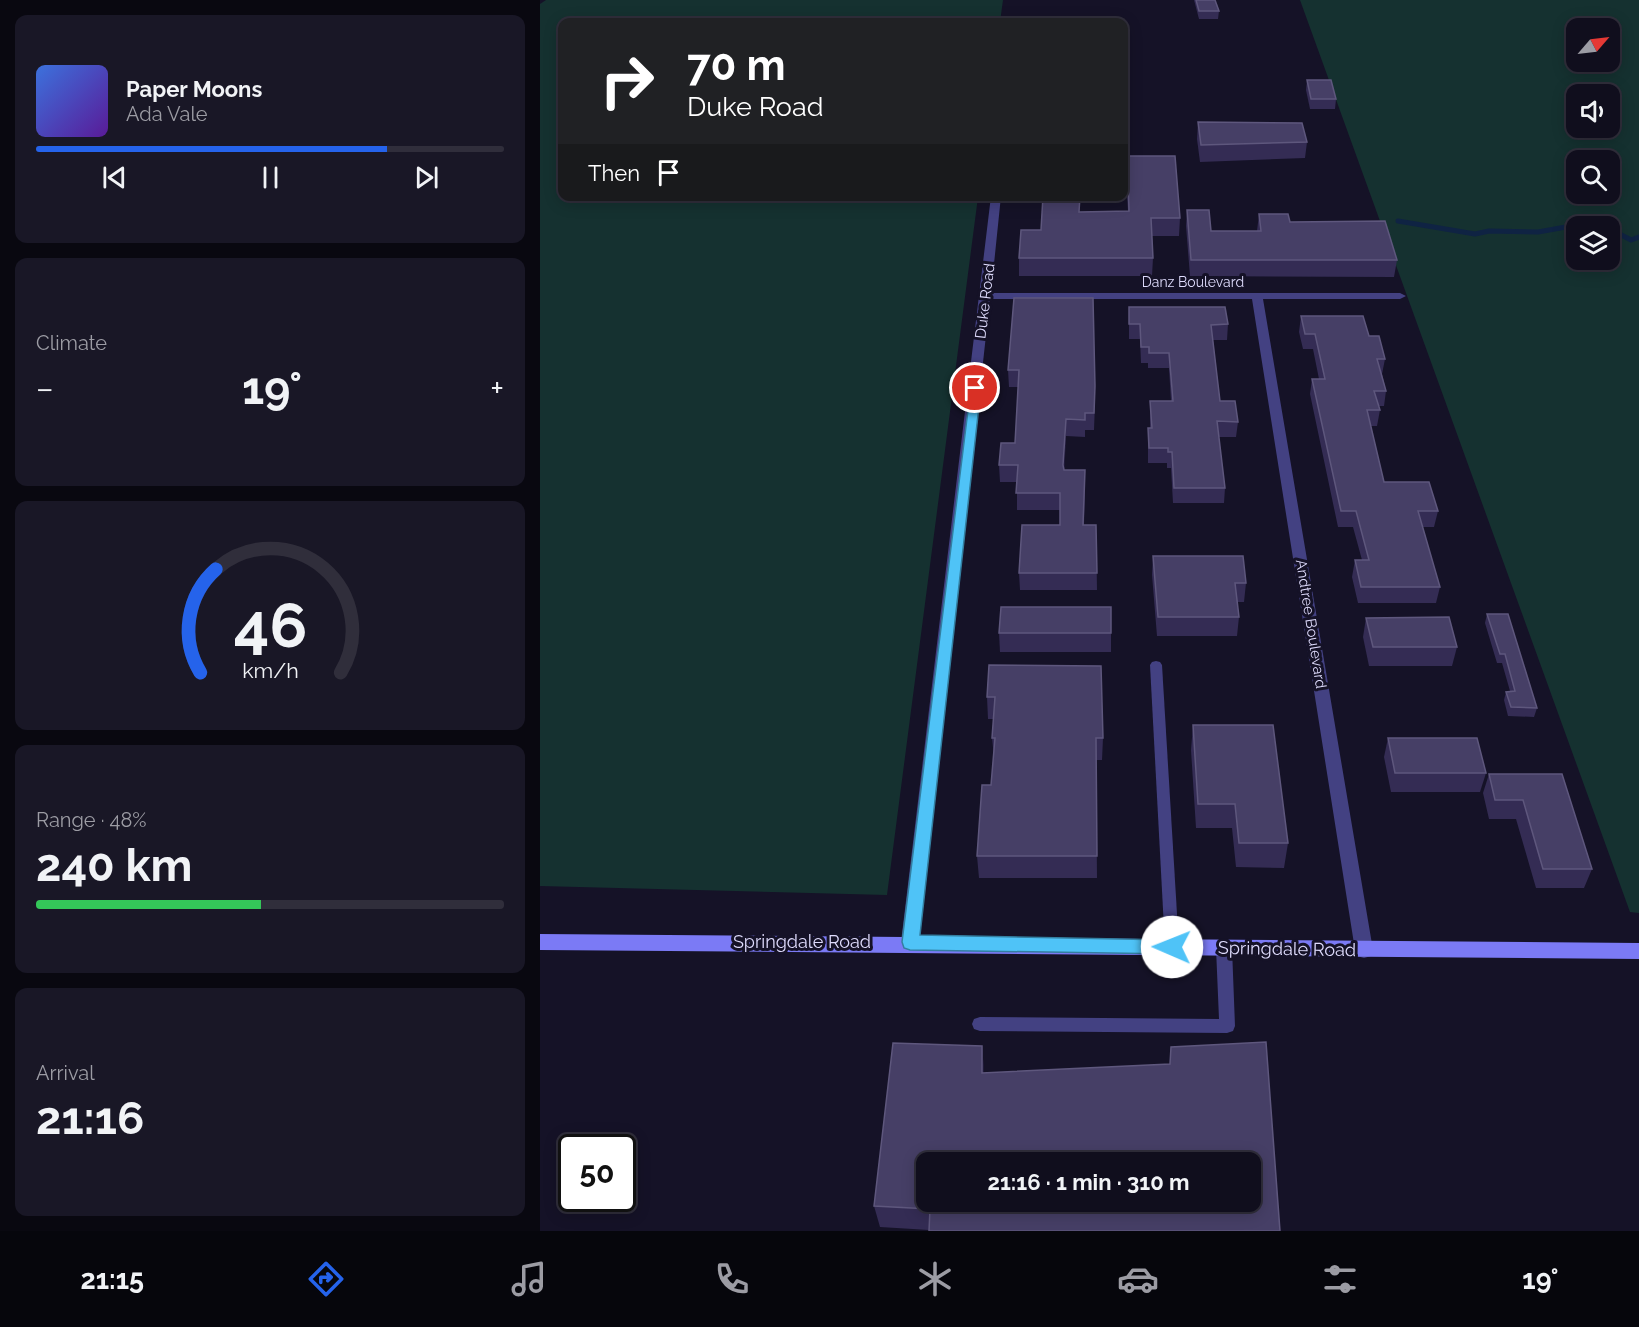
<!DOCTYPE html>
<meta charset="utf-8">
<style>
:root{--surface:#100e1d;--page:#191726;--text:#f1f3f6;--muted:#9c9ca4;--line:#302e3b;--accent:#2563eb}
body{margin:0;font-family:Raleway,sans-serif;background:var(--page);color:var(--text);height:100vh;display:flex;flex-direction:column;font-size:22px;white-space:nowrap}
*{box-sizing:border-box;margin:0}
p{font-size:20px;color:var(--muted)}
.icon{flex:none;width:33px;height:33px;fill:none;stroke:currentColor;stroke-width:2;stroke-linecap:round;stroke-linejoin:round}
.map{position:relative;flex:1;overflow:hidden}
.details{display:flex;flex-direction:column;gap:15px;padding:15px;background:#090810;width:540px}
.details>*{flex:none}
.banner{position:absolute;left:18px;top:18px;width:570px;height:183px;border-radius:12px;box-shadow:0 3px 15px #0003,0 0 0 2px var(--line);background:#202124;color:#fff;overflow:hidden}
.needle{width:39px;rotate:62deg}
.tools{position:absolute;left:1026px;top:18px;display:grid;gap:12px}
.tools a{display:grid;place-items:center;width:54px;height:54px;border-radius:12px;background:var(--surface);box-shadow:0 3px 15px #0003,0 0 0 2px var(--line);font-size:30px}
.speed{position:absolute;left:18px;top:1134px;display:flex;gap:12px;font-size:30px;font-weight:700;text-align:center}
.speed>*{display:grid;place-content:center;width:78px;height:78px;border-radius:50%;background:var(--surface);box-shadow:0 3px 15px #0003,0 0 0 2px var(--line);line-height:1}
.speed .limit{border:3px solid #111;border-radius:9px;background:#fff;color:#111}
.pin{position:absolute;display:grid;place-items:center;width:51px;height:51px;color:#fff;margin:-26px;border:3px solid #fff;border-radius:50%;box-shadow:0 2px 6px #0007}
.me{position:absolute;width:66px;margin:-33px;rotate:271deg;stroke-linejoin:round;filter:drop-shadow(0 0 4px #0008)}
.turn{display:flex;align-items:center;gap:21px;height:126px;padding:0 30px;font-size:27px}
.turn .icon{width:78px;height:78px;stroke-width:2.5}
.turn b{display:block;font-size:42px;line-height:51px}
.then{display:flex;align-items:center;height:57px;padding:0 30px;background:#0003;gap:12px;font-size:22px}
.big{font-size:45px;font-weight:700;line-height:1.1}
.details .card{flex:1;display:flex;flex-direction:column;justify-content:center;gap:9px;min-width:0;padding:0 21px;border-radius:12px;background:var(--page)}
.details .dial{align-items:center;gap:0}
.dial svg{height:156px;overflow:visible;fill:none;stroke:var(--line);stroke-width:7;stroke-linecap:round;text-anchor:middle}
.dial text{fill:var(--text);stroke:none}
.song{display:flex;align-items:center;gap:18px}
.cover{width:72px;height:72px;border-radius:9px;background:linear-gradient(135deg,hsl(220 70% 55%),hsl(270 70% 35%))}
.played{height:6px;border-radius:3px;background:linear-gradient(90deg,var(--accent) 75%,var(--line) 75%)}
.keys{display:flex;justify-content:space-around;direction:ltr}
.heat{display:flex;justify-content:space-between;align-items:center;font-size:33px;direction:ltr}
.charge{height:9px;border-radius:4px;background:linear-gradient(90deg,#34c759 48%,var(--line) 0)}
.trip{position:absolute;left:376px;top:1152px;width:345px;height:60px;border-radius:12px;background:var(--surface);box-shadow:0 3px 15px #0003,0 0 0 2px var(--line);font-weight:700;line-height:60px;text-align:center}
.menu{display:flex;height:96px;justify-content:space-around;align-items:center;background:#06060c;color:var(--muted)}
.menu .icon{width:42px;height:42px}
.menu .current{color:var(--accent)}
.menu b{font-size:27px;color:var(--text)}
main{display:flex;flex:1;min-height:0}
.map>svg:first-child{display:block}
.green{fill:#153130;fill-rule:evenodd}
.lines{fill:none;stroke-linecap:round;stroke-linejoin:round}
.stream{stroke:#0f2343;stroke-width:5}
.lane{fill:#434182;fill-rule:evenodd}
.street{fill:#434182;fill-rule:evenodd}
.secondary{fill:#7b7af5;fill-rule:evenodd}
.wall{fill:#342c54}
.shaded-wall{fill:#201a3a}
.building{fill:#463f66;stroke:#5e577d;stroke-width:1.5;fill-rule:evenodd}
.route{fill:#4fc3f7;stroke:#337fa1;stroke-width:1.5}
.labels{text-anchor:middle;stroke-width:6;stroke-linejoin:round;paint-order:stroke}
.far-street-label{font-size:14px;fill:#dedbfc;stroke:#151227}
.street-label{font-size:15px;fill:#dedbfc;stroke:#151227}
.near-street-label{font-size:18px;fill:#dedbfc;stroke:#151227}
</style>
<main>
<section class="details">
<div class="card">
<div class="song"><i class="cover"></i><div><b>Paper Moons</b><p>Ada Vale</p></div></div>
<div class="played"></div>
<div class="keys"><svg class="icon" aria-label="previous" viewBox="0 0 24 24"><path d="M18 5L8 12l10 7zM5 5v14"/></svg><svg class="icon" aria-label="pause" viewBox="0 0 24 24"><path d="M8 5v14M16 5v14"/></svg><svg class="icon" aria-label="next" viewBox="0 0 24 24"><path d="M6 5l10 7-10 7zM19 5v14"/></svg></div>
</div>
<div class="card"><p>Climate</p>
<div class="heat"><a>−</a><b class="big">19°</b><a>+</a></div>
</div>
<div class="card dial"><svg viewBox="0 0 100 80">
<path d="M14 69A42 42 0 1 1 86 69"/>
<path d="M14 69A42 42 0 0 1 22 16" stroke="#2563eb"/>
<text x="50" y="56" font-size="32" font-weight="700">46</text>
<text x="50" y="72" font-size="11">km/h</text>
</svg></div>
<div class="card"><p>Range · 48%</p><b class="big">240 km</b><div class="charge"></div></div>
<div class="card"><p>Arrival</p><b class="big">21:16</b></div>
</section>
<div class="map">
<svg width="1099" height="1231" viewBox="0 0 1099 1231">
<rect width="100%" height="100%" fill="#151227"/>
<!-- green -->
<g class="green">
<path d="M6,0H463L460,22H22V196L438,197L347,895L0,886V4Z"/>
<path d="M760,0H1099V913L1090,912ZM1036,28H1070V62H1036ZM1036,94H1070V128H1036ZM1036,160H1070V194H1036ZM1036,226H1070V260H1036Z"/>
</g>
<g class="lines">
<!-- stream -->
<g class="stream">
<path d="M858,221L935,234L949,231L998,232L1054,222L1064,226"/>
<path d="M1070,229L1091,240L1099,237"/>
</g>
<!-- lane -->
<g class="lane">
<path d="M616,661L620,662L622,665L639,947L637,952L632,954L627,952L625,947L610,665L612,662Z"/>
<path d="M684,941L689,943L692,948L695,1026L693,1031L687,1033L440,1031L434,1029L432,1024L434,1019L440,1017L679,1019L676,948L679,943Z"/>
</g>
<!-- street -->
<path class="street" d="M451,196H461L451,293H860L866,296L860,299H723L833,950L831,956L824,958L817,956L815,950L712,299H450L379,942L377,948L370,950L363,948L361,942Z"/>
<!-- secondary -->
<path class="secondary" d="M0,934L1099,943V959L0,950Z"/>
</g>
<!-- wall -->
<g class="wall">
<path d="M654,0H675L679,11L678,19H659Z"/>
<path d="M767,80L796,99L795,109H770L766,90Z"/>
<path d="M658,122L767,142L765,158L660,162L657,139Z"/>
<path d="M584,156L640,218L639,236H612L613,258L612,276H479V258L501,230L540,212L588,211L587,195H584Z"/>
<path d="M647,210L671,231H717L719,214L750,222L857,260L854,277L650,276L646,226Z"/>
<path d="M474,298L555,403L554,430H545V437L526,436L524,470L545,487L544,525H556L557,590H480L479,573L520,525V510H477V482H460L459,465L475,443L478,387H469L468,370Z"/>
<path d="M589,307L688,324L687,340H673L680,401L698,422L696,437H679L685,488L684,503H633L631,468H627V463H608V428H610V401H631L629,368H608V363H601L600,339H589Z"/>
<path d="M761,316L829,336L845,359L842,374L846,391L844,406H839L840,410L837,426H831L844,482L898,511L894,527H882L900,587L896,603H818L812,577L815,560H822L813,527H798L770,394L772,379H779L773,349H763L759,332Z"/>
<path d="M613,556L706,583L704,602H697L699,617L697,636H617L612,575Z"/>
<path d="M571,607V652H460L459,633Z"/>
<path d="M947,614L997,708L994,717L968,716L964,700L966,692L970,691L962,663H957L945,623Z"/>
<path d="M826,618L917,647L912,666H829L823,637Z"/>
<path d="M449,665L563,738L562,760H556L557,878H439L437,856L451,785L454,757L452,738L454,719H448L447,697Z"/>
<path d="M653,725L748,843L744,868L696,867L692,828H656L651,750Z"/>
<path d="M848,738L946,773L940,792H851L844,757Z"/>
<path d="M949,774H1022L1052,869L1044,888H996L976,819H949L943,793Z"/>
<path d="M442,1046L444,1073L389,1230L340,1227L334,1206Z"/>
</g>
<!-- shaded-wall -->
<g class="shaded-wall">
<path d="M526,419V436L524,482L523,465Z"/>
<path d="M442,1046L444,1069V1095L442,1073Z"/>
</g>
<!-- building -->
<g class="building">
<path d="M656,0H675L679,11H659Z"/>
<path d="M767,80H791L796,99H771Z"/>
<path d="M658,122L762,123L767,142L661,145Z"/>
<path d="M584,156H635L640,218H611L613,258H479L481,230H501L503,196H540L539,212L589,211L588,178H584Z"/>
<path d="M647,210H669L671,231H721L719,214H748L750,222L845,221L857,260H651Z"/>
<path d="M474,298H553L555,386L554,413H545V420L526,419L523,465L524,470H545L543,525H556L557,573H479L482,525H520V493H476L478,465H459L461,443H475L479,370H468Z"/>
<path d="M589,307H685L688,324L671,325L680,401H695L698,422L677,421L685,488H634L632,452H628V448H609L608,428H612L610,401H633L629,353H609V347H601L600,324H589Z"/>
<path d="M761,316H823L829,336H839L845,359H837L846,391H834L840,410H827L844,482H889L898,511H878L900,587H821L815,560H829L816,511H801L772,379H785L775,334H765Z"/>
<path d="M613,556H703L706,583H695L699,617H618Z"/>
<path d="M461,607H571V633H459Z"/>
<path d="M947,614H968L997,708L971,707L966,692L975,691L965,654H960Z"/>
<path d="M909,617L917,647H833L826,618Z"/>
<path d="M449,665L561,666L563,738H556L557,856H437L442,785H451L455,738H452L455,697H447Z"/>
<path d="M653,725H733L748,843H699L695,804H658Z"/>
<path d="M848,738H937L946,773H855Z"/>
<path d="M949,774H1022L1052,869H1003L983,800H955Z"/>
<path d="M726,1042L740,1231H389L390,1209L334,1206L353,1043L442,1046V1073L630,1064L631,1047ZM387,1162H711V1202H387Z"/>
</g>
<!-- route -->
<path class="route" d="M431,386L441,388L380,935L632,940L638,942L641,947L638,952L632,954L370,950L364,948L362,942Z"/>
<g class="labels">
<!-- far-street labels -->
<g class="far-street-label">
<text x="653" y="287">Danz Boulevard</text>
</g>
<!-- street labels -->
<g class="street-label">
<text transform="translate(445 301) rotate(-83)" y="5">Duke Road</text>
<text transform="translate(771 624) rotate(81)" y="5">Andtree Boulevard</text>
</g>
<!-- near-street labels -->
<g class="near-street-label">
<text x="262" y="948">Springdale Road</text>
<text transform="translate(747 949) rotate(1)" y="6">Springdale Road</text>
</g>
</g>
</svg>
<div class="tools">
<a><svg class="needle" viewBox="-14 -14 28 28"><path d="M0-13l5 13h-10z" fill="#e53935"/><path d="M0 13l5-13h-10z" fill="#9c9ca4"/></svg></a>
<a><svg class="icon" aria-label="sound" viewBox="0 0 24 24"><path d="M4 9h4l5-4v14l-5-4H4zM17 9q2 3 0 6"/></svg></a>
<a><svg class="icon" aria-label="search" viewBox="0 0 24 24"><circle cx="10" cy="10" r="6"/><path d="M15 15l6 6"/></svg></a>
<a><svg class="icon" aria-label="layers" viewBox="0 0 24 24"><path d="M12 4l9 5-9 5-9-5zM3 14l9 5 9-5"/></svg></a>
</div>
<div class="speed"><div class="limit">50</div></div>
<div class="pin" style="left:435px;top:388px;background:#d93025"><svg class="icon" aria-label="arrive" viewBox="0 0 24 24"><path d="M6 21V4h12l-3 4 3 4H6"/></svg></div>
<svg class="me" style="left:632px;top:947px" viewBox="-20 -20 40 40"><circle r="19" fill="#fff"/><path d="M0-13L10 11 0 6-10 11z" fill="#4fc3f7"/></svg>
<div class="trip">21:16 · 1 min · 310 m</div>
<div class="banner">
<div class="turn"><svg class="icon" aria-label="right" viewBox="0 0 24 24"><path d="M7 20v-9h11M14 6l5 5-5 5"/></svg><div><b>70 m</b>Duke Road</div></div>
<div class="then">Then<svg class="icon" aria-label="arrive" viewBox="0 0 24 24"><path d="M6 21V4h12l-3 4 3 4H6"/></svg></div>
</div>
</div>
</main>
<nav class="menu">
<b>21:15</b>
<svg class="icon current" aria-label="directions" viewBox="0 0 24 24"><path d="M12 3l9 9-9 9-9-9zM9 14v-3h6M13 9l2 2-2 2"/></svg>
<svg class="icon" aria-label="music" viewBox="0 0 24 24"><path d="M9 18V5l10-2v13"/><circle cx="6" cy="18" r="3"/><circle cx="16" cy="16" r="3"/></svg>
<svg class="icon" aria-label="phone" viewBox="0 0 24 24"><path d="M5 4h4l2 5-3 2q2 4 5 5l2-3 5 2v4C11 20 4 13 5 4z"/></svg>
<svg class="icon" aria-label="climate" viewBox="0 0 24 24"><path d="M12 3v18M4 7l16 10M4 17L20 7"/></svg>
<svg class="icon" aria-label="car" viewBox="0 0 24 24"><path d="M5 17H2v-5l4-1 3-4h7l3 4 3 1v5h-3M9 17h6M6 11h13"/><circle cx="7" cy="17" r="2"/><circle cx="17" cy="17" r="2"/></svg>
<svg class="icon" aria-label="filters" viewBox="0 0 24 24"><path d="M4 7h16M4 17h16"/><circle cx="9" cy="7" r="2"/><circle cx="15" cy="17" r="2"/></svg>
<b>19°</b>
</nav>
